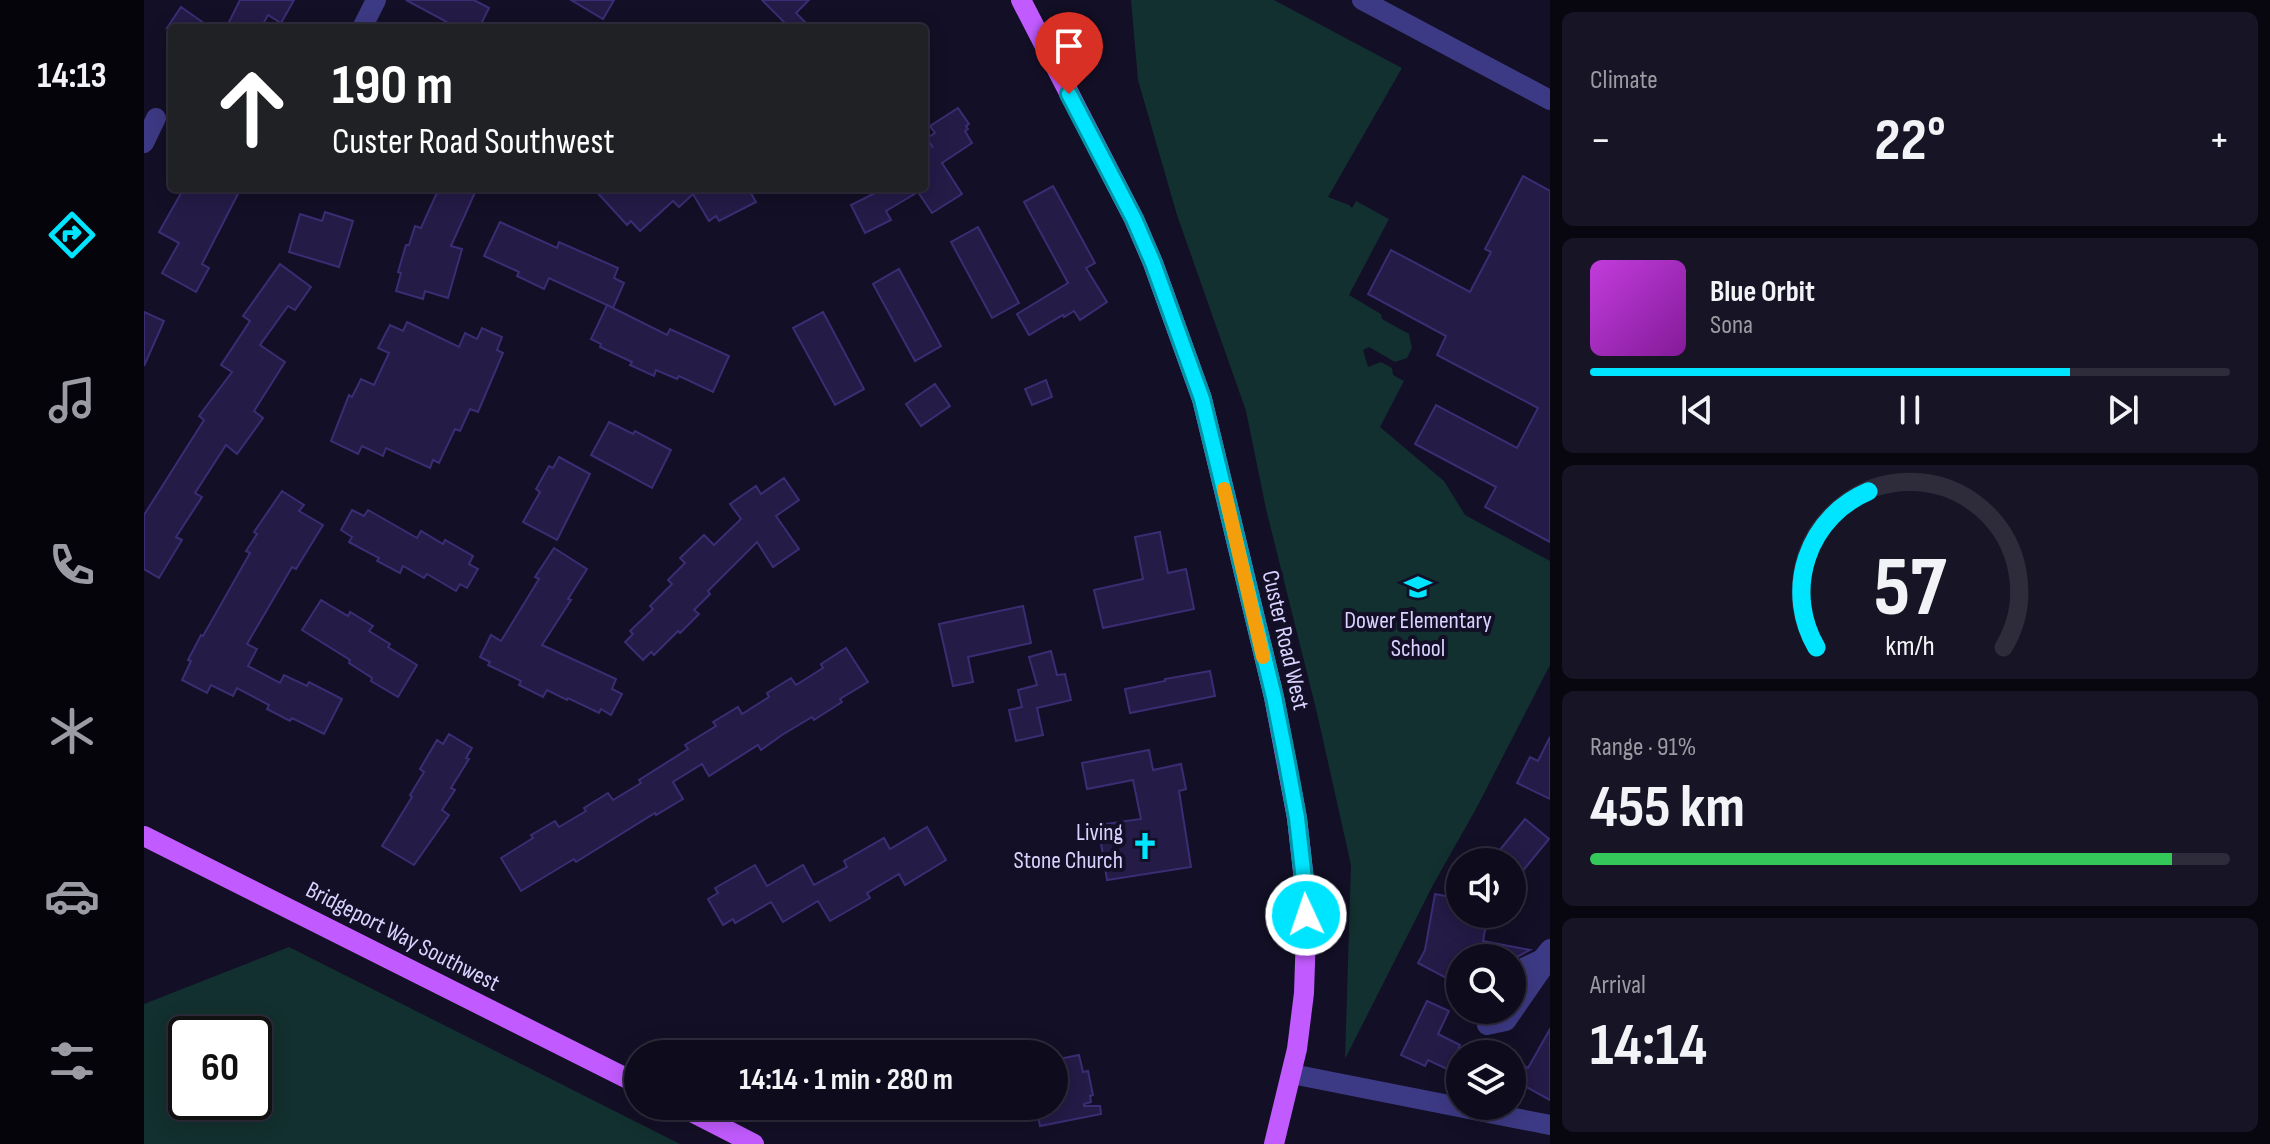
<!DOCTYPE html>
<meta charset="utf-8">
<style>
:root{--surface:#0e0b1c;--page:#171425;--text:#f1f3f6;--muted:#9b9ba3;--line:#2e2b3b;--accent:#00e5ff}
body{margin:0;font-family:"Sofia Sans Condensed",sans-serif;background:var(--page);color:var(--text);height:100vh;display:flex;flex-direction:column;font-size:30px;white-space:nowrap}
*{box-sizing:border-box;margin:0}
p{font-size:26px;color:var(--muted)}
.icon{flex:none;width:44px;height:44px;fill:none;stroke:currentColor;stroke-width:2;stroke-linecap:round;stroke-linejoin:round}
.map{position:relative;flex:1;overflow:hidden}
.drawer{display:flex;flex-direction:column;gap:12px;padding:12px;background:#08060f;width:720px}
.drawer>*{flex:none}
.guide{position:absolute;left:24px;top:24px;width:760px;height:168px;border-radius:8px;box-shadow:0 4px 20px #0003,0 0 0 2px var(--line);background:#202124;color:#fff;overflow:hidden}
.buttons{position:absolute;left:1302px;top:848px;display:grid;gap:16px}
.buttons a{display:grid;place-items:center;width:80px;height:80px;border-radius:50%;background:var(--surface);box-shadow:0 4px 20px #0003,0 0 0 2px var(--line);font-size:40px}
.speed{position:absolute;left:24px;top:1016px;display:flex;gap:16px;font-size:40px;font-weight:700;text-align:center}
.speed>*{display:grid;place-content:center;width:104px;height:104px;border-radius:50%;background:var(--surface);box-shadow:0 4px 20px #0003,0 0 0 2px var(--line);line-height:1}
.speed .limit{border:4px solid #111;border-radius:12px;background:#fff;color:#111}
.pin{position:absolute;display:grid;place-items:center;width:68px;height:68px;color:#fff;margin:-82px -34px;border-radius:50% 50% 50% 0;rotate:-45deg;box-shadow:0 0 8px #0007}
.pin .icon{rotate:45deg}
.me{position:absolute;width:88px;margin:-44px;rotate:357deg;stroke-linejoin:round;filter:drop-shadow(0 0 6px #0008)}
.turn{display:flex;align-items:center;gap:28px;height:168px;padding:0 32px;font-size:36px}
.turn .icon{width:104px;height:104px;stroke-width:2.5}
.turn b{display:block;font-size:56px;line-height:68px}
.big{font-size:60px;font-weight:700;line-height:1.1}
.drawer .card{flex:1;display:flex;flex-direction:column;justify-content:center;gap:12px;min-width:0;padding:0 28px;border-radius:12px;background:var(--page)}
.drawer .dial{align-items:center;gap:0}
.dial svg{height:208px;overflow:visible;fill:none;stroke:var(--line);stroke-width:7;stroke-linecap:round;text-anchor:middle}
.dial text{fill:var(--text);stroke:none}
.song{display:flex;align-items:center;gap:24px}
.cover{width:96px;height:96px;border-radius:12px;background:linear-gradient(135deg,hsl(290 70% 55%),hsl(290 70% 35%))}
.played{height:8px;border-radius:4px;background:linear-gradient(90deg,var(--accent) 75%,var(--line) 75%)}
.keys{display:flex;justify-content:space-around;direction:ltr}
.heat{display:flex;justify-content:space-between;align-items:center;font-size:44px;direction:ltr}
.charge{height:12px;border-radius:6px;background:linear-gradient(90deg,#34c759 91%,var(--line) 0)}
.trip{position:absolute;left:480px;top:1040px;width:444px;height:80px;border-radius:40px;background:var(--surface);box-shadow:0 4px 20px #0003,0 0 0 2px var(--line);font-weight:700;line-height:80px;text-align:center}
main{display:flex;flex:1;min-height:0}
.menu{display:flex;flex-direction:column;width:144px;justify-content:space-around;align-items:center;background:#06040b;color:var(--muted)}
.menu .icon{width:56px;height:56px}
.menu .current{color:var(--accent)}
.menu b{font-size:36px;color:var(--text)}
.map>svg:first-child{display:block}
.green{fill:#12302f;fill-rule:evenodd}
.building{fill:#241b47;stroke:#3b2d73;stroke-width:2}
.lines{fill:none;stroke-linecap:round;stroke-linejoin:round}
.minor{stroke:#3d3a85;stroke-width:20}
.major{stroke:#c25bff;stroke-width:20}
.route-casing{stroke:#0095a6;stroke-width:20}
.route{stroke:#00e5ff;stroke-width:14}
.slow{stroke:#f59e0b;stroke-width:14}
.labels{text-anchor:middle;stroke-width:8;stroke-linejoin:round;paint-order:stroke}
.poi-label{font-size:24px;fill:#d9d4ff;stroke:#130f26}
.street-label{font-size:24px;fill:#d9d4ff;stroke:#130f26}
</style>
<main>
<nav class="menu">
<b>14:13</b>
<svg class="icon current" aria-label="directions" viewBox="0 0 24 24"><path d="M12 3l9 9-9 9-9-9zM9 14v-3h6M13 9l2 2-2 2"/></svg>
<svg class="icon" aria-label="music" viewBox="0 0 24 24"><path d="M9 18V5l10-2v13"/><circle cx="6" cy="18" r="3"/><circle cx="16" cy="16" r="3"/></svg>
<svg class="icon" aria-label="phone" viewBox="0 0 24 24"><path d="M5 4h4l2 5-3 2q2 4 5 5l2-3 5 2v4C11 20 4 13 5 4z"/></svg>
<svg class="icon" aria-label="climate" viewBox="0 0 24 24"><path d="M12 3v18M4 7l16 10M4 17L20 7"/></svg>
<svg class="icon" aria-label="car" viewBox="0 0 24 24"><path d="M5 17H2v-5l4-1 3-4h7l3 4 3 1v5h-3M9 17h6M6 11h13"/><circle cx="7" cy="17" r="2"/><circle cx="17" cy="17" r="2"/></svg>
<svg class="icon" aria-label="filters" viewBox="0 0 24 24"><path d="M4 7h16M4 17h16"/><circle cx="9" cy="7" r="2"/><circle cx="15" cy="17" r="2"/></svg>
</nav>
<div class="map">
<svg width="1406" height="1144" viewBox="0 0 1406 1144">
<rect width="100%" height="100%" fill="#130f26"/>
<!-- green -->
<g class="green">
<path d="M987,0H1130L1258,68L1184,197L1205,205L1208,208L1212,201L1245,219L1205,295L1237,314L1238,319L1265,334L1268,348L1263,358L1251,362L1225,347L1219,350L1224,367L1237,362L1248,368L1249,375L1260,381L1236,427L1300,481L1321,515L1406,561V665L1333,807L1289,885L1201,1059L1207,865L1173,713L1122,509L1102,411L1033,215L994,80Z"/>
<path d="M145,947L536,1144H0V1004ZM42,1034H110V1102H42Z"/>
</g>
<!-- building -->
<g class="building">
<path d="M96,0H150L137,23L124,15L117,28H82Z"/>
<path d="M262,0H330L345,8L335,28H314Z"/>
<path d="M427,0H470L459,19Z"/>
<path d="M618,0H665L652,13L667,28H646Z"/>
<path d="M37,7L67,28H23Z"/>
<path d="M814,108L825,124L822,126L824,129L821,131L828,143L798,163L818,194L788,213L774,192L742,211L747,220L721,233L707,205L741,188H780V135L789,148L783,138L791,133L786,126Z"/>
<path d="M1379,176L1406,191V542L1341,507L1352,487L1271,444L1292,405L1373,448L1394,408L1293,355L1302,336L1224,294L1247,250L1326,292L1347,252L1341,249Z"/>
<path d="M909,186L951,263L942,268L963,302L936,320L930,311L920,317L919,315L885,335L873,314L924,283L880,202Z"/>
<path d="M40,188H97L58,264L65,268L52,292L18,273L35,243L15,232Z"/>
<path d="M295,188H333L307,246L318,249L304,298L281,291L279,299L252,291L257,273L254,272L262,245H265L271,226L277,228Z"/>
<path d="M449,188H604L612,202L575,221L572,216L565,221L549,194L535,207L529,201L496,231L487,221L483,225Z"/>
<path d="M181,212L209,221L195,267L145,252L156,214L178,221Z"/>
<path d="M356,222L413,248L415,242L474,268L470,278L480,283L469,308L405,278L400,289L373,276L375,272L340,256Z"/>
<path d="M834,227L875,303L848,318L807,242Z"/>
<path d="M136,264L167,287L151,310L144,306L116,345L141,362L110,411L119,418L93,454L82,445L51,493L58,497L32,537L38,540L15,578L0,569V515L60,420L55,416L88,372L77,365L106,321L99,316Z"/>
<path d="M755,269L797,346L771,361L729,284Z"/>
<path d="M463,305L523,335L526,329L585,356L569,392L535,376L533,379L512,370L510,376L486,365L488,362L456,347L457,344L447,339Z"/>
<path d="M0,312L20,321L0,366Z"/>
<path d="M679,312L720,389L691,405L649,328Z"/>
<path d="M263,322L315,347L321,333L333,339L338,328L358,337L353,350L359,353L334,412L326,409L316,431L311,429L295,463L289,460L286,468L242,448L239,456L218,446L214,454L187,441L205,395L208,397L217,379L230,385L245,353L234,348L246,325L259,331Z"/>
<path d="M902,380L908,397L888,405L881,389Z"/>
<path d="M791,384L806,406L777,426L762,404Z"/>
<path d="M465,422L489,434L491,431L527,450L508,488L447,455Z"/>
<path d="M415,457L446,474L413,540L379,522L396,492L392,489L405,466L409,468Z"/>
<path d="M640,478L655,500L632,516L655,549L629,567L613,542L564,591L566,594L550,610L555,614L536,633L534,631L510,655L507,652L499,660L481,642L489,634L486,631L509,609L506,606L528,584L524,580L541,563L536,558L560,535L570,545L597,519L586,504L612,486L617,494Z"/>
<path d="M138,491L160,505L155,511L179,525L152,569L148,567L103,644L113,649L104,666L136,683L140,675L163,686L165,682L198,699L180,734L148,718L146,721L123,709L125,705L93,688L89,696L67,685L63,693L38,680L47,661L44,660L57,635L59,636L106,553L102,551L113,534L110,532Z"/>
<path d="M208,510L220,516L224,510L273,538L277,531L299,544L301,540L329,556L325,564L334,569L323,588L316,584L312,591L283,574L280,578L259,566L256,573L233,561L235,558L205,542L208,537L197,530Z"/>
<path d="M1016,532L1024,573L1042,569L1050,609L959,628L950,590L999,579L991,537Z"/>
<path d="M410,548L443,569L424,599L427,600L398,645L472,679L468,689L478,694L467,715L457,709L455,713L424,698L423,700L403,690L399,697L375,685L377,681L344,665L346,662L336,657L347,635L357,641L395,579L391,577Z"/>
<path d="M177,600L204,616L206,612L229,626L225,631L246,644L244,647L273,665L254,697L227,681L228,678L205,663L206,660L158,630Z"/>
<path d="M879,606L887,643L824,657L829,682L809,686L795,624Z"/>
<path d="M702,648L724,682L696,699L698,702L670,720L668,717L638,735L617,750L614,745L565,776L558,764L529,782L539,799L512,815L511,813L432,862L430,859L377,891L357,858L389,838L387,835L411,821L415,827L442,811L440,808L464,793L469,800L497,783L495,780L544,749L541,745L572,726L569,722L594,707L598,714L625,697L623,693L647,678L652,685L679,668L677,664Z"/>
<path d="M907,651L913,675L921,674L927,700L893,708L899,735L872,741L865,710L878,707L874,690L893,685L885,657Z"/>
<path d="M1066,671L1071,696L986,713L981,689L1021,681V679Z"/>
<path d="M305,734L328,748L322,758L325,759L307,788L311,790L298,810L305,815L270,865L238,846L268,797L266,795L280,772L276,769L293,740L299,744Z"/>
<path d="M1406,737V799L1373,783L1386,757L1394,761Z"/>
<path d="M1005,750L1009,770L1037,764L1042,789L1035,791L1047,867L963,880L954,825L997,819L989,780L943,789L938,763Z"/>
<path d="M1381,819L1405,839L1368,884V862H1346Z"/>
<path d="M783,827L802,860L761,885L755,874L723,893L726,898L686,921L674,901L639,922L627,902L591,923L589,919L579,925L564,899L574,893L571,888L611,865L623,886L659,865L670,885L703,867L700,861L740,838L746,849Z"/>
<path d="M1291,894L1316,899V914H1344L1339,941L1386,950L1371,958H1316V966L1308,981L1274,963L1281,950Z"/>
<path d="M1283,1001L1305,1011L1294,1034L1316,1045L1305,1070L1284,1060L1281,1066L1257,1055Z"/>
<path d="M1406,1029V1100L1368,1079L1376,1063L1384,1068Z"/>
<path d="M935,1055L939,1072L944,1071L949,1095L946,1096L947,1102L940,1104V1106H956L957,1114L896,1126L892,1106H910V1079L919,1078L915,1059Z"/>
</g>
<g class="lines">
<!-- minor -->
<g class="minor">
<path d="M1218,0L1406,100"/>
<path d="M218,28L232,0"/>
<path d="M0,143L12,118"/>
<path d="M1368,982L1379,968L1398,959"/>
<path d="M1347,1010L1343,1025L1362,1021L1398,969V959L1406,949"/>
<path d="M1148,1074L1406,1125"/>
</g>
<!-- major -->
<g class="major">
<path d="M877,0L990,219L1009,263L1058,399L1130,697L1153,818L1162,898V932L1160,993L1153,1049L1130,1144"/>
<path d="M0,836L494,1084"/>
<path d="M536,1106L610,1144"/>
</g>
</g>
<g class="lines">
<!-- route casing -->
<g class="route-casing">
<path id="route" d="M925,94L990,219L1009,263L1058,399L1130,697L1143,763L1153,818L1162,898V915"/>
</g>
<!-- route -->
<use href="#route" class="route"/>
<!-- slow -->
<path class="slow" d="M1080,489L1119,657"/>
</g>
<!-- icons -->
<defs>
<g id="school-bare" transform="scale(2.16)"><path d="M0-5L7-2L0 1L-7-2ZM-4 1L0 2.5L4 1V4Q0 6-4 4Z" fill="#00e5ff" stroke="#130f26" stroke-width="2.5" paint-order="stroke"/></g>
<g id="church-bare" transform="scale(2.16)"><path d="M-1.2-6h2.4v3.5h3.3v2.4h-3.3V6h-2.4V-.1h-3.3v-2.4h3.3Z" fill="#00e5ff" stroke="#130f26" stroke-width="2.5" paint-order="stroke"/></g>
</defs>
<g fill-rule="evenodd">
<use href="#school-bare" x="1274" y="587"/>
<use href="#church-bare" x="1001" y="846"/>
</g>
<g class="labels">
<!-- poi labels -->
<g class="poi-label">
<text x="1274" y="628">Dower Elementary<tspan x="1274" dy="28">School</tspan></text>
<text x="979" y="840" text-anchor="end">Living<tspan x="979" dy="28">Stone Church</tspan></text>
</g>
<!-- street labels -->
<g class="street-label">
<text transform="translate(1142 640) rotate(77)" y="8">Custer Road West</text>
<text transform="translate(259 936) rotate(27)" y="8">Bridgeport Way Southwest</text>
</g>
</g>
</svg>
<div class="buttons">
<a><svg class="icon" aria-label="sound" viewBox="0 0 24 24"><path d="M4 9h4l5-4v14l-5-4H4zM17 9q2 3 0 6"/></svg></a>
<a><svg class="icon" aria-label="search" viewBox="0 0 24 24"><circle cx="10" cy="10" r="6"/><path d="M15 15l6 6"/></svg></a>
<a><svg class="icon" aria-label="layers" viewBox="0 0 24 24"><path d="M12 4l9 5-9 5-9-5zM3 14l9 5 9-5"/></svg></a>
</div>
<div class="speed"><div class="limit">60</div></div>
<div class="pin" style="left:925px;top:94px;background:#d93025"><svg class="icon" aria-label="arrive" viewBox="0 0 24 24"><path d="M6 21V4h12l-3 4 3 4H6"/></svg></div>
<svg class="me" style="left:1162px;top:915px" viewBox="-20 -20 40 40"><circle r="17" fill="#00e5ff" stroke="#fff" stroke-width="3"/><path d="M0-11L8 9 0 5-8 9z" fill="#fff"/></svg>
<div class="trip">14:14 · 1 min · 280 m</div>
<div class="guide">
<div class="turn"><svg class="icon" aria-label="ahead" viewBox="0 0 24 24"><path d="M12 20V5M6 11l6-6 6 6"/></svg><div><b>190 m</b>Custer Road Southwest</div></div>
</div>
</div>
<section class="drawer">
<div class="card"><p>Climate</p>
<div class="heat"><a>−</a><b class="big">22°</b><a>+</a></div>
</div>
<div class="card">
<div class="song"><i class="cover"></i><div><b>Blue Orbit</b><p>Sona</p></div></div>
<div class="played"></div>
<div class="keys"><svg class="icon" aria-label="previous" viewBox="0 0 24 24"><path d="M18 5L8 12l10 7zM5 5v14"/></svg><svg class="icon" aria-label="pause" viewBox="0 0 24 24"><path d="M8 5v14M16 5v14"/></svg><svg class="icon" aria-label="next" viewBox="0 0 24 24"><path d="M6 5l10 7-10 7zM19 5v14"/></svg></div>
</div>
<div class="card dial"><svg viewBox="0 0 100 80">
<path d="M14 69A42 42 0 1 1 86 69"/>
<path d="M14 69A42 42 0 0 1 34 9" stroke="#00e5ff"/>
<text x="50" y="56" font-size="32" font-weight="700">57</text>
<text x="50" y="72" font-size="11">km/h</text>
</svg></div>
<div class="card"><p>Range · 91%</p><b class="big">455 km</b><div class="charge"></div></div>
<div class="card"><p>Arrival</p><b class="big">14:14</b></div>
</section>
</main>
